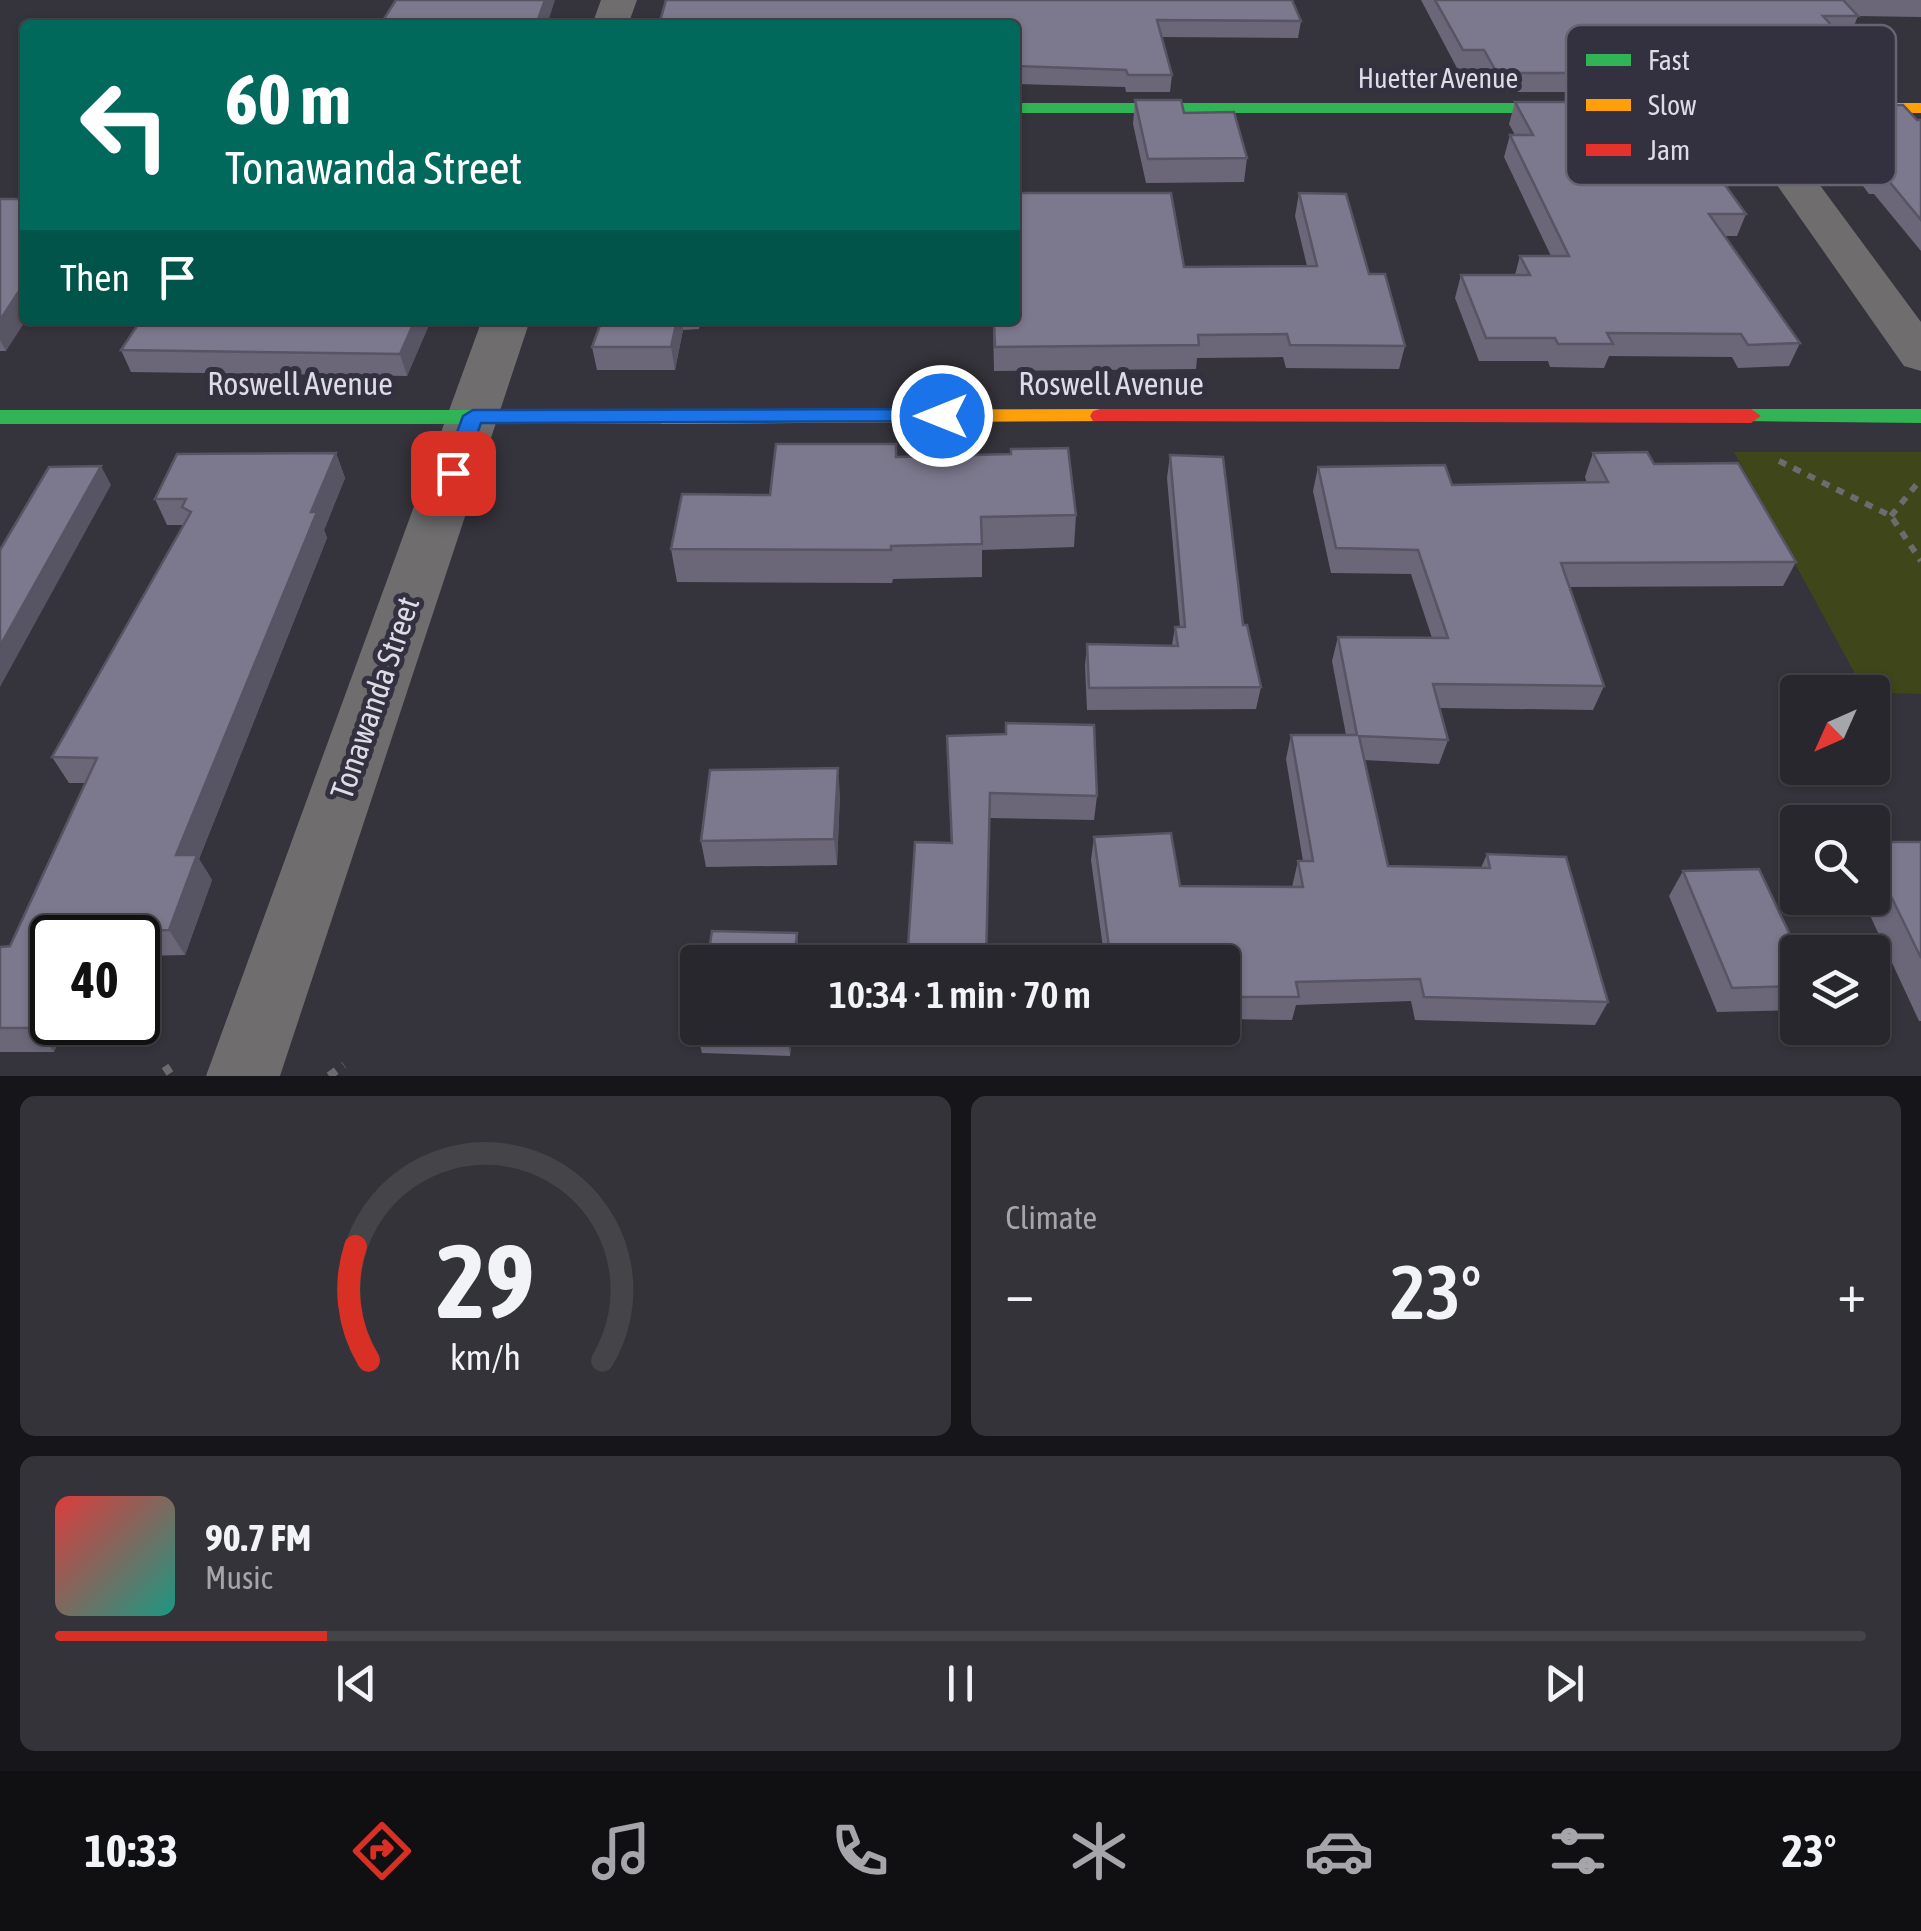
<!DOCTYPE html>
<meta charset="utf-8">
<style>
:root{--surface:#28272d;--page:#343339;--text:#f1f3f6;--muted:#a5a5aa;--line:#444449;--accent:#d93025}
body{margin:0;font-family:"Asap Condensed",sans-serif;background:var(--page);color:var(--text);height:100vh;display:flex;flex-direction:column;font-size:38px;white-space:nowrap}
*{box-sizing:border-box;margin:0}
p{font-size:32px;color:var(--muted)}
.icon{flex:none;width:55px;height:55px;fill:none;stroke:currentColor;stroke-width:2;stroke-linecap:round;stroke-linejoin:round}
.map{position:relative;height:1076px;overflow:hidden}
.drawer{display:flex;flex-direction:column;gap:20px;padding:20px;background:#161519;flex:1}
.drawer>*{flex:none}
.guide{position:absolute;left:20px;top:20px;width:1000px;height:305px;border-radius:10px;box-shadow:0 2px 8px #0004,0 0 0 2px var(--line);background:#00695c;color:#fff;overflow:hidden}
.needle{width:65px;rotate:225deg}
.fabs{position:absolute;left:1780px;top:675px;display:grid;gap:20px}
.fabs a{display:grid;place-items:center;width:110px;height:110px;border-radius:10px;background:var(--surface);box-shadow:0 2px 8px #0004,0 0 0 2px var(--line);font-size:50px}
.speed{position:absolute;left:30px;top:915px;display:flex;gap:20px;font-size:50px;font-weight:700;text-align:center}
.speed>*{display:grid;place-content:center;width:130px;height:130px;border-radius:50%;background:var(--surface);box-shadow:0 2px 8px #0004,0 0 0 2px var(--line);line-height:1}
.speed .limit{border:5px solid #111;border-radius:15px;background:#fff;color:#111}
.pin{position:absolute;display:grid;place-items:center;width:85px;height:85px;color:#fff;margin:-42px;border-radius:20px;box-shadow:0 5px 15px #0006}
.me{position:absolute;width:110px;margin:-55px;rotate:270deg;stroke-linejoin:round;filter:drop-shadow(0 0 8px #0008)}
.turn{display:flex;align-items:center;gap:35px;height:210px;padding:0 40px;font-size:45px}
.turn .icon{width:130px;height:130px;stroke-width:2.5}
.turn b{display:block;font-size:70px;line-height:85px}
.then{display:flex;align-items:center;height:95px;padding:0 40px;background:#0003;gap:20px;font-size:38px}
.big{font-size:75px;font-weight:600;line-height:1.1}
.drawer .card{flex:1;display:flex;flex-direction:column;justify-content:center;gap:15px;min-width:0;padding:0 35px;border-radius:15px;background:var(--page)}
.drawer .dial{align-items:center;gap:0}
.dial svg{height:260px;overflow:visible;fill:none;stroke:var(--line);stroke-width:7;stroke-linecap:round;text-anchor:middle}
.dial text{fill:var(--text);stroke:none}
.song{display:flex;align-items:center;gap:30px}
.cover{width:120px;height:120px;border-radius:15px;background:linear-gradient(135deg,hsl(0 70% 55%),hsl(170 70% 35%))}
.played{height:10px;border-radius:5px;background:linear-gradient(90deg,var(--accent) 15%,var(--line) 15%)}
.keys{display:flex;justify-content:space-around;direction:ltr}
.heat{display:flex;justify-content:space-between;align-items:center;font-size:55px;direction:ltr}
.drawer .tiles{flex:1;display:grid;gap:20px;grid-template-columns:1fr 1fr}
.card:last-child{grid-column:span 2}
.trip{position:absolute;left:680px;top:945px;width:560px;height:100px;border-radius:10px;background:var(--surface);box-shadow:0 2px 8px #0004,0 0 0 2px var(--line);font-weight:600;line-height:100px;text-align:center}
.menu{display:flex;height:160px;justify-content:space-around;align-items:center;background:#101012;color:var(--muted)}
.menu .icon{width:70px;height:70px}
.menu .current{color:var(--accent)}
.menu b{font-size:45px;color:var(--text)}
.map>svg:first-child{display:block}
.green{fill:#3f4619}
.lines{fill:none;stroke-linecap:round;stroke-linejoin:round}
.path-far1{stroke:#6c6b6d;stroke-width:6;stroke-dasharray:8 8;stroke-linecap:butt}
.path{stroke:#6c6b6d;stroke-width:8;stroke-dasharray:9 9;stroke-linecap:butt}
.street{fill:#6f6d6e;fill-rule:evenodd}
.fast{fill:#30b455;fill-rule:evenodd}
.slow{fill:#ff9f0a;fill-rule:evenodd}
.jam{fill:#e5322d;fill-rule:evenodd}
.wall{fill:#6b6779}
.shaded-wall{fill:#575463}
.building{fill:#7c788d;stroke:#575463;stroke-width:2.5}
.route{fill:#1a73e8;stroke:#114b97;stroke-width:2.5}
.labels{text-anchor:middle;stroke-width:10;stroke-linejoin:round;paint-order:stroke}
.far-street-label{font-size:28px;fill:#dddbe5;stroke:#33313f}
.street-label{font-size:32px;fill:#dddbe5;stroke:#33313f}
.key{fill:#33313f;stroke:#666471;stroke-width:2.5}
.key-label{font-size:28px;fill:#dddbe5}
</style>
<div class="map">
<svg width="1921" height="1076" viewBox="0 0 1921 1076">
<rect width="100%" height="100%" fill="#35343c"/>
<!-- green -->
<path class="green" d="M1734,452H1921V694L1865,692Z"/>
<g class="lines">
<!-- path-far1 -->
<g class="path-far1">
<path d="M1779,461L1891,516L1921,561"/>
<path d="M1891,516L1921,479"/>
</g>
<!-- path -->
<g class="path">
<path d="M165,1066L171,1075"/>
<path d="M329,1076L344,1065"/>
</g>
<!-- street -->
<g class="street">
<path d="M601,0H637L628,25H592Z"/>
<path d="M1743,96L1757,100L1921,322V371L1904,366L1723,108L1729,100Z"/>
<path d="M482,320H530L280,1076H206Z"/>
</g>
<!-- fast -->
<g class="fast">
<path d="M1015,103H1570L1578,108L1570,113H1015Z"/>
<path d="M1751,409H1921V423L1744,421L1741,416Z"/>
<path d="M0,410H662L672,417L662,424H0Z"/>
</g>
<!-- slow -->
<g class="slow">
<path d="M1570,103H1921V113L1564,111V105Z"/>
<path d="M1100,409L1107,411L1110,416L1107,421L662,424L652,417L662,410Z"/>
</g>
<!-- jam -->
<path class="jam" d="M1100,409H1751L1761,416L1751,423L1093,421L1090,416L1093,411Z"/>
</g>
<!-- wall -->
<g class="wall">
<path d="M666,0L1301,21L1298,38L1162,37L1172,75L1170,92H1126L1125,87L1015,84V25H659Z"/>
<path d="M1421,0H1921V17L1858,16L1850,35H1841L1875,73L1866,92H1793L1788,85H1697L1695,92H1492L1479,70H1458Z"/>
<path d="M1135,100L1184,113L1247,158L1244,182L1146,183L1133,124Z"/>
<path d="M1515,102L1762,161L1754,183L1723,182L1746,214L1737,236H1725L1800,343L1789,366L1738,368L1732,357L1609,356L1604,368L1550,367L1548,361H1479L1455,298L1461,275H1515L1520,256H1551L1504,157L1510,135H1515L1509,124Z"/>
<path d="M1825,105L1921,120V251L1874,194H1869L1817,124Z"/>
<path d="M1299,193L1369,274L1405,346L1399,369L1286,368L1283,357L1197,358L1196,369L994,371L993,320H1015L1184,267L1307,266L1295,216Z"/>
<path d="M0,199L6,351H0Z"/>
<path d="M141,320H431L407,376L131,372L121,350Z"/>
<path d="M602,320H701L699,329L683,330L675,370H597L592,347Z"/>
<path d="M896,444L897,457L1076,515L1074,547L982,550V577L893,579L892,583L677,582L671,549L770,495Z"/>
<path d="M336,453L345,478L324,530L327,538L199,859L212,880L185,955L138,956V938H52V1022H66L54,1052H0V947L10,946L86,783H69L52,757L184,525H167L155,499Z"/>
<path d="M1593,453L1654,464L1796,562L1783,586L1569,587L1604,686L1593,710L1439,708L1448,740L1439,764L1364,760L1388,866L1481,868L1487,854L1608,1002L1595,1025L1415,1020L1411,1001L1296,1005L1292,1020L1222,1019V962H1105L1091,860L1094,837L1180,886L1292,887L1298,861H1303L1286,759L1291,735H1346L1332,661L1338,637L1432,638L1411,574L1331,573L1313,491L1318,467L1452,485L1587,483L1585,477Z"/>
<path d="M1170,455L1243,625L1261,687L1256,709L1087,710L1085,666L1087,644L1172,645L1175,627H1180L1167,478Z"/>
<path d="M947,736L1097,796L1094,820L990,818L951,843Z"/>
<path d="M840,794L837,865L706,867L701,841Z"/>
<path d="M1872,842H1921V1021H1919L1862,898H1872Z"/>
<path d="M1683,871L1798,952V1007L1795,1010L1717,1012L1669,896Z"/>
<path d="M793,1028L790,1056L702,1053L696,1029Z"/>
</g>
<!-- shaded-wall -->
<g class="shaded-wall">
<path d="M545,0H555L547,25H536Z"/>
<path d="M25,282L26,320L6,351L0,340V320Z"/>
<path d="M415,320H431L407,376L400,354Z"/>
<path d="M677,320H681L683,330L675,370L671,347Z"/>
<path d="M336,453L345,478L324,530L327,538L199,859L212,880L185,955L169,930L176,855Z"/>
<path d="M101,466L111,485L0,687V646Z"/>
<path d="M838,768L840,794L837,865L834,839Z"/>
<path d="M797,933L800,962H794Z"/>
<path d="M52,986V1022H66L54,1052L35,1028Z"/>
<path d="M787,1028H793L790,1056L786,1032Z"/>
</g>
<!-- building -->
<g class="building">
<path d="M396,0H545L536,25H380Z"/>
<path d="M666,0H1292L1301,21L1157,20L1172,75H1128L1126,70L1015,66V25H804L782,20L780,25H659Z"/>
<path d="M1435,0H1843L1858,16H1823L1875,73H1801L1796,65L1697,66L1702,73H1497L1484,50H1463Z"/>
<path d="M1135,100H1181L1184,113L1234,112L1247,158L1148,159Z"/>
<path d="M1515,102H1723L1762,161L1707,160L1746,214H1709L1800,343L1748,345L1741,334L1607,333L1613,344H1558L1555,338H1486L1461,275H1530L1520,256H1569L1510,135H1533Z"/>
<path d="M1825,105H1903L1917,120H1921V220L1883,174H1877Z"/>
<path d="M1015,193H1171L1184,267L1317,266L1299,193L1346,194L1369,274H1385L1405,346L1290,345L1287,334L1198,335L1199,345L995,347L994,320H1015Z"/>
<path d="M0,199H25V282L0,320Z"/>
<path d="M141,320H415L400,354L121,350Z"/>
<path d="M602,320H677L671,347H592Z"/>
<path d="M776,444H896V457L1011,454V449L1068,448L1076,515L981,517L982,544L891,546V550L671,549L682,494L770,495Z"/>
<path d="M1647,452L1654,464L1738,463L1796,562L1561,563L1604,686L1433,684L1448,740L1359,736L1388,866L1490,868L1487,854L1566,857L1608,1002L1424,997L1420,979L1296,982L1299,997H1223L1222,962H1111L1094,837L1171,833L1180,886L1303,887L1298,861H1313L1291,735H1357L1338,637L1448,638L1418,550L1336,548L1318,467L1445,465L1452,485L1608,482L1593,453Z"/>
<path d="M336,453L311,512H317L176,855H197L169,930L76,932L73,938H52V986L35,1028H0V947L10,946L97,758L52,757L191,512L182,507L186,499H155L177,454Z"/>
<path d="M1170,455L1223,457L1243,625H1247L1261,687L1089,688L1087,644L1178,646L1175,627H1185Z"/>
<path d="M101,466L0,646V550L49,467Z"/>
<path d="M1006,723L1094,725L1097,796L990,793L986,962H907L915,842L952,843L947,736L1006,734Z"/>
<path d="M838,768L834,839L701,841L710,770Z"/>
<path d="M1872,842H1921V958L1872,857Z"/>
<path d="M1759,869L1798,952V986L1732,988L1683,871Z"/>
<path d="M712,931L797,933L794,962H707Z"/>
<path d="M698,1022V1028H787L786,1032L696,1029Z"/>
</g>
<!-- route -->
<path class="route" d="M942,409L949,411L952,416L949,421L481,423L461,478H445L442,473L463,416L473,410Z"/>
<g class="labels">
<!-- far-street labels -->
<g class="far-street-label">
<text x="1438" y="88">Huetter Avenue</text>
</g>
<!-- street labels -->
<g class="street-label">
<text x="300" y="395">Roswell Avenue</text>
<text x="1111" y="395">Roswell Avenue</text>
<text transform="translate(375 698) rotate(-71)" y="11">Tonawanda Street</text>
</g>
</g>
<!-- legend -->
<rect x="1566" y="25" width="330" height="160" rx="15" class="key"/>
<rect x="1586" y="54" width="45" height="12" fill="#30b455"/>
<rect x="1586" y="99" width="45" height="12" fill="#ff9f0a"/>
<rect x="1586" y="144" width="45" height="12" fill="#e5322d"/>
<g class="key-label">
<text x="1648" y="70">Fast</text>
<text x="1648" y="115">Slow</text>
<text x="1648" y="160">Jam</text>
</g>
</svg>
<div class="fabs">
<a><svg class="needle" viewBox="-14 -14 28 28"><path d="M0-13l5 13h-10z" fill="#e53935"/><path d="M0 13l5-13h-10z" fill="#a5a5aa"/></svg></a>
<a><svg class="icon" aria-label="search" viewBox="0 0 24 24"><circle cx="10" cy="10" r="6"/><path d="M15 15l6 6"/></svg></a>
<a><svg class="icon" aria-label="layers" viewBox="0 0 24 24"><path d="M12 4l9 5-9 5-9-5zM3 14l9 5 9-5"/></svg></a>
</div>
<div class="speed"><div class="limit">40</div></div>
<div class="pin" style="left:453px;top:473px;background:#d93025"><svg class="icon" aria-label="arrive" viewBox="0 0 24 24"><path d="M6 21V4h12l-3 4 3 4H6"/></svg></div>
<svg class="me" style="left:942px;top:416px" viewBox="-20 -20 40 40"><circle r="17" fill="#1a73e8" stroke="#fff" stroke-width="3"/><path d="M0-11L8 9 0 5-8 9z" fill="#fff"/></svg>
<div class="trip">10:34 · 1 min · 70 m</div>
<div class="guide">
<div class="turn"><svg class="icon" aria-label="left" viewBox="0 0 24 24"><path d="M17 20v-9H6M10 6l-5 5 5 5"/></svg><div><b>60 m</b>Tonawanda Street</div></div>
<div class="then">Then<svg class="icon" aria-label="arrive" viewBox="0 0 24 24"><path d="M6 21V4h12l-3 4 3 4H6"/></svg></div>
</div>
</div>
<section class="drawer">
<div class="tiles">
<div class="card dial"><svg viewBox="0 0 100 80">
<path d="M14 69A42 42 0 1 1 86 69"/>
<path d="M14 69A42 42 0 0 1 10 34" stroke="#d93025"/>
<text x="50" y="56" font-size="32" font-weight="700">29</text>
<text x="50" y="72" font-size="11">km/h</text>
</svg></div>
<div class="card"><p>Climate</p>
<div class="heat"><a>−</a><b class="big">23°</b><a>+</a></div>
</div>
<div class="card">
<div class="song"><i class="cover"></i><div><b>90.7 FM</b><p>Music</p></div></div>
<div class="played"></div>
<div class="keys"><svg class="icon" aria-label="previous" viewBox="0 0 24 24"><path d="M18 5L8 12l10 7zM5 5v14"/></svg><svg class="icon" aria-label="pause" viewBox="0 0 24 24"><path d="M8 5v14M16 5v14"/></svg><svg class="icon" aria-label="next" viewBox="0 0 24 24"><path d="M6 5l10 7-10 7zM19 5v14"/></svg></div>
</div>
</div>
</section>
<nav class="menu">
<b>10:33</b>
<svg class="icon current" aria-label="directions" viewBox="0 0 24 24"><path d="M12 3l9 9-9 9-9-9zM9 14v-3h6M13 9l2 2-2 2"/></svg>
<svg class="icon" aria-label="music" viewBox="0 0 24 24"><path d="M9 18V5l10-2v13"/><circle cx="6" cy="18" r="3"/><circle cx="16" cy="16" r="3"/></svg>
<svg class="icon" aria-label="phone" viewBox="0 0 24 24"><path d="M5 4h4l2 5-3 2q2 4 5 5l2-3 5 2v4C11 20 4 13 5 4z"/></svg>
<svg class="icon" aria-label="climate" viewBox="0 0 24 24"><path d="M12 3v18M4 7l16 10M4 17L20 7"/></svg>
<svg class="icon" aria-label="car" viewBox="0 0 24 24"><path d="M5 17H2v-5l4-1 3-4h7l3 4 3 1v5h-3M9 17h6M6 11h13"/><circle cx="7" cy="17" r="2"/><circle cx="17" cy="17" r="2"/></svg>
<svg class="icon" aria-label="filters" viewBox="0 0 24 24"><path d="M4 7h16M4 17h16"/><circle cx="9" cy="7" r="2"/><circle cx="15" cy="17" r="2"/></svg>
<b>23°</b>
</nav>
